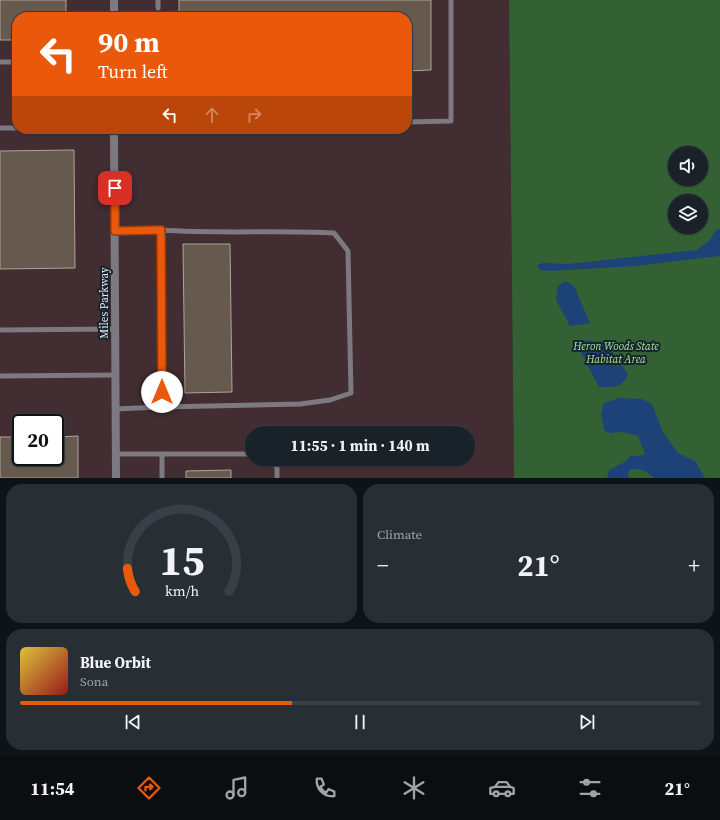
<!DOCTYPE html>
<meta charset="utf-8">
<style>
:root{--surface:#1a2229;--page:#272f35;--text:#f1f3f6;--muted:#9fa4a8;--line:#383f46;--accent:#ea580c}
body{margin:0;font-family:"Source Serif 4",serif;background:var(--page);color:var(--text);height:100vh;display:flex;flex-direction:column;font-size:15px;white-space:nowrap}
*{box-sizing:border-box;margin:0}
p{font-size:13px;color:var(--muted)}
.icon{flex:none;width:22px;height:22px;fill:none;stroke:currentColor;stroke-width:2;stroke-linecap:round;stroke-linejoin:round}
.map{position:relative;height:478px;overflow:hidden}
.sheet{display:flex;flex-direction:column;gap:6px;padding:6px;background:#0e1317;flex:1}
.sheet>*{flex:none}
.guide{position:absolute;left:12px;top:12px;width:400px;height:122px;border-radius:16px;box-shadow:0 1px 3px #0004,0 0 0 1px var(--line);background:#ea580c;color:#fff;overflow:hidden}
.tools{position:absolute;left:668px;top:146px;display:grid;gap:8px}
.tools a{display:grid;place-items:center;width:40px;height:40px;border-radius:50%;background:var(--surface);box-shadow:0 1px 3px #0004,0 0 0 1px var(--line);font-size:20px}
.speed{position:absolute;left:12px;top:414px;display:flex;gap:8px;font-size:20px;font-weight:700;text-align:center}
.speed>*{display:grid;place-content:center;width:52px;height:52px;border-radius:50%;background:var(--surface);box-shadow:0 1px 3px #0004,0 0 0 1px var(--line);line-height:1}
.speed .limit{border:2px solid #111;border-radius:6px;background:#fff;color:#111}
.pin{position:absolute;display:grid;place-items:center;width:34px;height:34px;color:#fff;margin:-17px;border-radius:8px;box-shadow:0 2px 6px #0006}
.me{position:absolute;width:44px;margin:-22px;rotate:0deg;stroke-linejoin:round;filter:drop-shadow(0 0 3px #0008)}
.turn{display:flex;align-items:center;gap:14px;height:84px;padding:0 20px;font-size:18px}
.turn .icon{width:52px;height:52px;stroke-width:2.5}
.turn b{display:block;font-size:28px;line-height:34px}
.lanes{display:flex;align-items:center;height:38px;padding:0 20px;background:#0003;justify-content:center;gap:20px;direction:ltr}
.lanes .off{opacity:.35}
.big{font-size:30px;font-weight:700;line-height:1.1}
.sheet .tile{flex:1;display:flex;flex-direction:column;justify-content:center;gap:6px;min-width:0;padding:0 14px;border-radius:16px;background:var(--page)}
.sheet .dial{align-items:center;gap:0}
.dial svg{height:104px;overflow:visible;fill:none;stroke:var(--line);stroke-width:7;stroke-linecap:round;text-anchor:middle}
.dial text{fill:var(--text);stroke:none}
.song{display:flex;align-items:center;gap:12px}
.cover{width:48px;height:48px;border-radius:6px;background:linear-gradient(135deg,hsl(50 70% 55%),hsl(0 70% 35%))}
.played{height:4px;border-radius:2px;background:linear-gradient(90deg,var(--accent) 40%,var(--line) 40%)}
.keys{display:flex;justify-content:space-around;direction:ltr}
.heat{display:flex;justify-content:space-between;align-items:center;font-size:22px;direction:ltr}
.sheet .tiles{flex:1;display:grid;gap:6px;grid-template-columns:1fr 1fr}
.tile:last-child{grid-column:span 2}
.trip{position:absolute;left:245px;top:426px;width:230px;height:40px;border-radius:20px;background:var(--surface);box-shadow:0 1px 3px #0004,0 0 0 1px var(--line);font-weight:700;line-height:40px;text-align:center}
.menu{display:flex;height:64px;justify-content:space-around;align-items:center;background:#0a0e10;color:var(--muted)}
.menu .icon{width:28px;height:28px}
.menu .selected{color:var(--accent)}
.menu b{font-size:18px;color:var(--text)}
.map>svg:first-child{display:block}
.industrial{fill:#412d32;fill-rule:evenodd}
.green{fill:#346134;fill-rule:evenodd}
.water{fill:#1d4277}
.building{fill:#665a4f;stroke:#b0a497}
.lines{fill:none;stroke-linecap:round;stroke-linejoin:round}
.lane{stroke:#7c7980;stroke-width:5}
.street{stroke:#7c7980;stroke-width:8}
.route-casing{stroke:#983908;stroke-width:10}
.route{stroke:#ea580c;stroke-width:7}
.labels{text-anchor:middle;stroke-width:4;stroke-linejoin:round;paint-order:stroke}
.street-label{font-size:11px;fill:#e2e8ef;stroke:#19232d}
.park-label{font-size:11px;font-style:italic;fill:#9feb9d;stroke:#19232d}
</style>
<div class="map">
<svg width="720" height="478" viewBox="0 0 720 478">
<rect width="100%" height="100%" fill="#232d37"/>
<!-- industrial -->
<path class="industrial" d="M0,0H509L514,478H0ZM17,17H407V129H17ZM21,423H55V457H21ZM252,433H468V459H252Z"/>
<!-- green -->
<path class="green" d="M509,0H720V478H514ZM675,153H701V179H675ZM675,201H701V227H675Z"/>
<!-- water -->
<g class="water">
<path d="M717,229L720,230V256L634,266L551,271L540,270L537,265L543,263L568,264L697,250L708,242Z"/>
<path d="M565,281L574,286L590,323L570,326L556,300L558,286Z"/>
<path d="M584,340L603,342L611,350L628,374C622,389 614,387 599,387L577,345Z"/>
<path d="M619,398L642,399L652,404L663,432L678,453L695,461L705,478H654C646,471 640,467 629,470L628,478H607L609,470L625,462L630,456H638L645,454L638,436L623,432L610,433L604,430L601,413L604,403Z"/>
</g>
<!-- building -->
<g class="building">
<path d="M0,0H66V17H17V40H0Z"/>
<path d="M179,0H431V70L407,71V17H179Z"/>
<path d="M74,150L75,268L0,269V151Z"/>
<path d="M183,244H230L232,392L185,393Z"/>
<path d="M78,436V478H0V437H21V457H55V437Z"/>
<path d="M231,470V478H186V471Z"/>
</g>
<g class="lines">
<!-- lane -->
<g class="lane">
<path d="M158,8V0"/>
<path d="M0,62H17"/>
<path d="M407,122L451,121V0"/>
<path d="M0,128H17"/>
<path d="M161,230C218,234 276,230 334,233L348,251L351,393L330,400L300,404L162,407"/>
<path d="M0,330L115,329"/>
<path d="M0,376L115,375"/>
<path d="M115,409L162,407L161,230L115,231"/>
<path d="M116,454H252"/>
<path d="M162,454V478"/>
<path d="M267,459L277,467V478"/>
</g>
<!-- street -->
<g class="street">
<path d="M114,0V17"/>
<path d="M114,129L116,478"/>
</g>
</g>
<g class="lines">
<!-- route casing -->
<g class="route-casing">
<path id="route" d="M115,188V231L161,230L162,392"/>
</g>
<!-- route -->
<use href="#route" class="route"/>
</g>
<g class="labels">
<!-- street labels -->
<g class="street-label">
<text transform="translate(104 303) rotate(-90)" y="4">Miles Parkway</text>
</g>
<!-- park labels -->
<g class="park-label">
<text x="616" y="350">Heron Woods State<tspan x="616" dy="13">Habitat Area</tspan></text>
</g>
</g>
</svg>
<div class="tools">
<a><svg class="icon" aria-label="sound" viewBox="0 0 24 24"><path d="M4 9h4l5-4v14l-5-4H4zM17 9q2 3 0 6"/></svg></a>
<a><svg class="icon" aria-label="layers" viewBox="0 0 24 24"><path d="M12 4l9 5-9 5-9-5zM3 14l9 5 9-5"/></svg></a>
</div>
<div class="speed"><div class="limit">20</div></div>
<div class="pin" style="left:115px;top:188px;background:#d93025"><svg class="icon" aria-label="arrive" viewBox="0 0 24 24"><path d="M6 21V4h12l-3 4 3 4H6"/></svg></div>
<svg class="me" style="left:162px;top:392px" viewBox="-20 -20 40 40"><circle r="19" fill="#fff"/><path d="M0-13L10 11 0 6-10 11z" fill="#ea580c"/></svg>
<div class="trip">11:55 · 1 min · 140 m</div>
<div class="guide">
<div class="turn"><svg class="icon" aria-label="left" viewBox="0 0 24 24"><path d="M17 20v-9H6M10 6l-5 5 5 5"/></svg><div><b>90 m</b>Turn left</div></div>
<div class="lanes"><svg class="icon" aria-label="left" viewBox="0 0 24 24"><path d="M17 20v-9H6M10 6l-5 5 5 5"/></svg><svg class="icon off" aria-label="ahead" viewBox="0 0 24 24"><path d="M12 20V5M6 11l6-6 6 6"/></svg><svg class="icon off" aria-label="right" viewBox="0 0 24 24"><path d="M7 20v-9h11M14 6l5 5-5 5"/></svg></div>
</div>
</div>
<section class="sheet">
<div class="tiles">
<div class="tile dial"><svg viewBox="0 0 100 80">
<path d="M14 69A42 42 0 1 1 86 69"/>
<path d="M14 69A42 42 0 0 1 8 51" stroke="#ea580c"/>
<text x="50" y="56" font-size="32" font-weight="700">15</text>
<text x="50" y="72" font-size="11">km/h</text>
</svg></div>
<div class="tile"><p>Climate</p>
<div class="heat"><a>−</a><b class="big">21°</b><a>+</a></div>
</div>
<div class="tile">
<div class="song"><i class="cover"></i><div><b>Blue Orbit</b><p>Sona</p></div></div>
<div class="played"></div>
<div class="keys"><svg class="icon" aria-label="previous" viewBox="0 0 24 24"><path d="M18 5L8 12l10 7zM5 5v14"/></svg><svg class="icon" aria-label="pause" viewBox="0 0 24 24"><path d="M8 5v14M16 5v14"/></svg><svg class="icon" aria-label="next" viewBox="0 0 24 24"><path d="M6 5l10 7-10 7zM19 5v14"/></svg></div>
</div>
</div>
</section>
<nav class="menu">
<b>11:54</b>
<svg class="icon selected" aria-label="directions" viewBox="0 0 24 24"><path d="M12 3l9 9-9 9-9-9zM9 14v-3h6M13 9l2 2-2 2"/></svg>
<svg class="icon" aria-label="music" viewBox="0 0 24 24"><path d="M9 18V5l10-2v13"/><circle cx="6" cy="18" r="3"/><circle cx="16" cy="16" r="3"/></svg>
<svg class="icon" aria-label="phone" viewBox="0 0 24 24"><path d="M5 4h4l2 5-3 2q2 4 5 5l2-3 5 2v4C11 20 4 13 5 4z"/></svg>
<svg class="icon" aria-label="climate" viewBox="0 0 24 24"><path d="M12 3v18M4 7l16 10M4 17L20 7"/></svg>
<svg class="icon" aria-label="car" viewBox="0 0 24 24"><path d="M5 17H2v-5l4-1 3-4h7l3 4 3 1v5h-3M9 17h6M6 11h13"/><circle cx="7" cy="17" r="2"/><circle cx="17" cy="17" r="2"/></svg>
<svg class="icon" aria-label="filters" viewBox="0 0 24 24"><path d="M4 7h16M4 17h16"/><circle cx="9" cy="7" r="2"/><circle cx="15" cy="17" r="2"/></svg>
<b>21°</b>
</nav>
